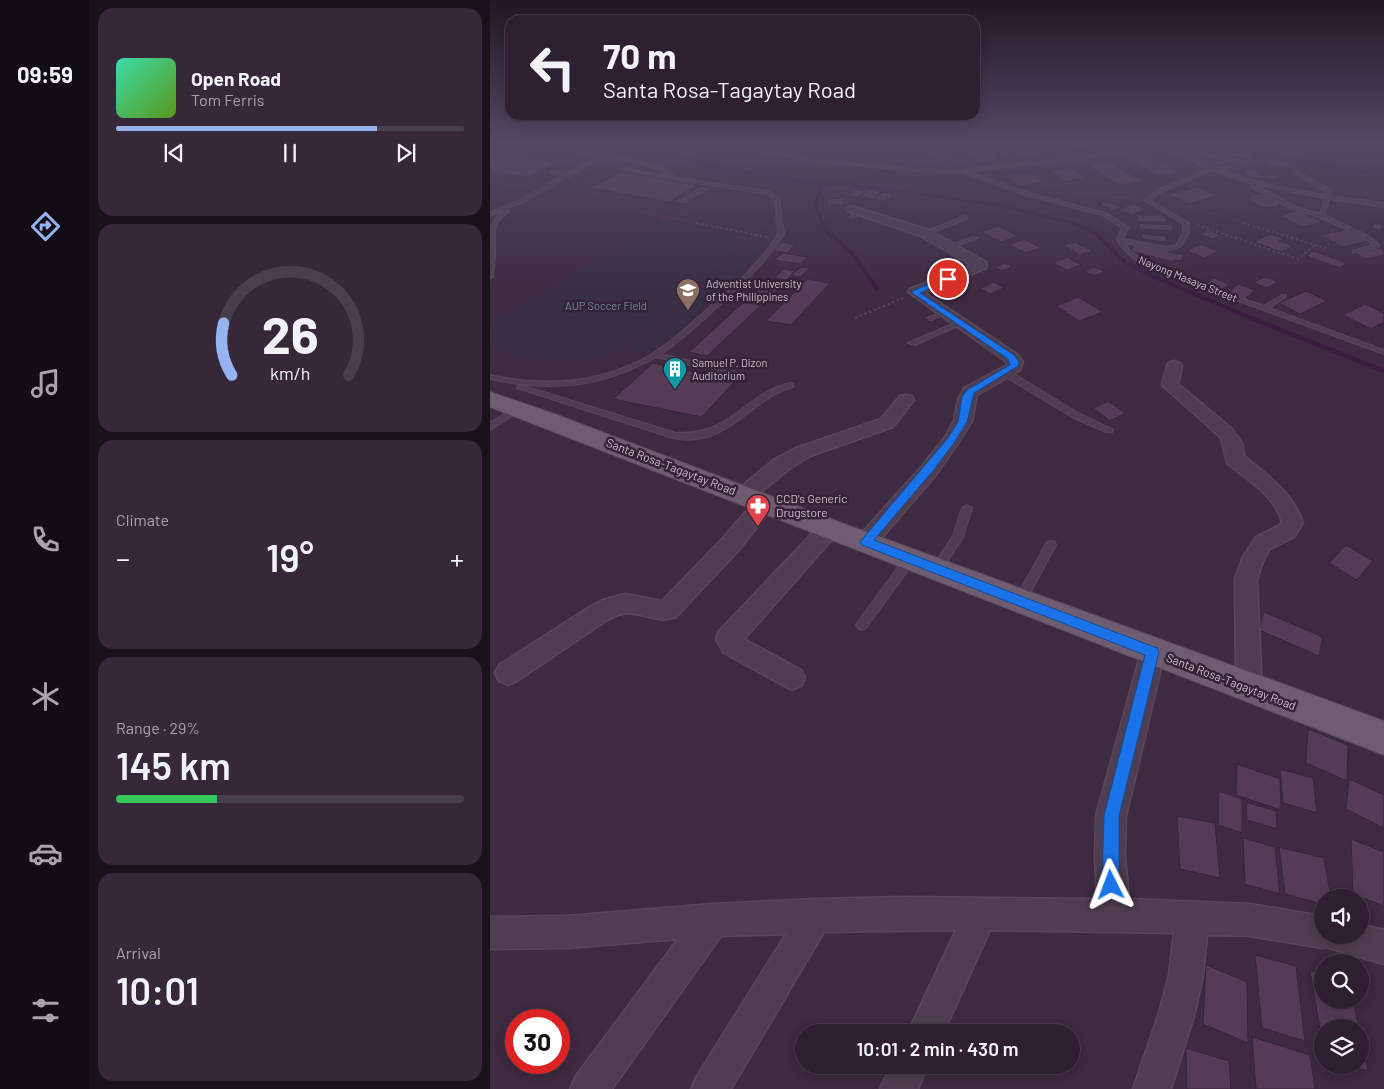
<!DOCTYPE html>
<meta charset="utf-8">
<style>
:root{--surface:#2e2031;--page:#362839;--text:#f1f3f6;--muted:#a7a3ab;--line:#493e4d;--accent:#95b2f1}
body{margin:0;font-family:Barlow,sans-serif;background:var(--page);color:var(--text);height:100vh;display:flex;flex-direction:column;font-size:19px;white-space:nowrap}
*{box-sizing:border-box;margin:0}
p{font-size:16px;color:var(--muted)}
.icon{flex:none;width:28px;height:28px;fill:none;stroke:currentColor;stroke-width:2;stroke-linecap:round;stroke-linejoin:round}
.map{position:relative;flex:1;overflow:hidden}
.side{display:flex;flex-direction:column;gap:8px;padding:8px;background:#19121b;width:400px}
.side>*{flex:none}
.guide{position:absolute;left:15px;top:15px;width:475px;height:105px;border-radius:15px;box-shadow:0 2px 12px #0003,0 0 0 1px var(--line);background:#2e2031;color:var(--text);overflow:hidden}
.tools{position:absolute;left:824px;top:889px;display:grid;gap:10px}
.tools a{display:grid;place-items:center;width:55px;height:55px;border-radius:50%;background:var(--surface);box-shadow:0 2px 12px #0003,0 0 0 1px var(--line);font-size:25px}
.speed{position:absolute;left:15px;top:1009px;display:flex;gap:10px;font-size:25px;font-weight:700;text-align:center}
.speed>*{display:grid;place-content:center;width:65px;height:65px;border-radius:50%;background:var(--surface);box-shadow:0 2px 12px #0003,0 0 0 1px var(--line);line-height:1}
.speed .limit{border:8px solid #d22;background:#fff;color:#111}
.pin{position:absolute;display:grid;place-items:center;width:42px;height:42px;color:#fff;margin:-21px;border:2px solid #fff;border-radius:50%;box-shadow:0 1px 5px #0007}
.me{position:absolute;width:55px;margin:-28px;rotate:357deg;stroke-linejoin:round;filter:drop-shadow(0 0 4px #0008)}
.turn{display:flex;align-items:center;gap:18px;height:105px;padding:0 15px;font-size:22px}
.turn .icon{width:65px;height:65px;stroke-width:2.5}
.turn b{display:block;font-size:35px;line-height:42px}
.big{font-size:38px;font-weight:600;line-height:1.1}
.side .tile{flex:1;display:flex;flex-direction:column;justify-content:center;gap:8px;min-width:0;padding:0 18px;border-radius:15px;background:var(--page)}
.side .dial{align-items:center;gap:0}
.dial svg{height:130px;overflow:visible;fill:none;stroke:var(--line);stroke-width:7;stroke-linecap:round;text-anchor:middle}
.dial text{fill:var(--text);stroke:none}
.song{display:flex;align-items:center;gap:15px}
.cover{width:60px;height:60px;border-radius:8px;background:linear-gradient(135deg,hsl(160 70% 55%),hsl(90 70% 35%))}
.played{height:5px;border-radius:2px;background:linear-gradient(90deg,var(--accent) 75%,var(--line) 75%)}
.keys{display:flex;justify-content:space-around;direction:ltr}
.heat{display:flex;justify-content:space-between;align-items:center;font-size:28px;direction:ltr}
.charge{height:8px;border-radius:4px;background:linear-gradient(90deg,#34c759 29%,var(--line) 0)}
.trip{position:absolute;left:305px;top:1024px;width:285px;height:50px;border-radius:25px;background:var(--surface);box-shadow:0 2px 12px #0003,0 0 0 1px var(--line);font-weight:600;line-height:50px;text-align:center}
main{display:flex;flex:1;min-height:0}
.menu{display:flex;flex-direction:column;width:90px;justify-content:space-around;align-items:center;background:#120d14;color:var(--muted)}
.menu .icon{width:35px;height:35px}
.menu .on{color:var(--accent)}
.menu b{font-size:22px;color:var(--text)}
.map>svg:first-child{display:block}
.green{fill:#382f45}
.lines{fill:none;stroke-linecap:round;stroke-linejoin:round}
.stream-far2{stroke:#3b1d3f;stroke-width:2.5}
.stream-far1{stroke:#3b1d3f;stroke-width:4}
.stream{stroke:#3b1d3f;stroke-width:4.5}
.building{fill:#543c57;stroke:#362539}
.service-casing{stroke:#58485b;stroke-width:2}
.minor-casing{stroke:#58485b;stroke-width:3}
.primary-casing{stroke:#58485b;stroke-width:2}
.path-far1{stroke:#4d455a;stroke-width:1;stroke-dasharray:2 2;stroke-linecap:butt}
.path{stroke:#4d455a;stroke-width:2;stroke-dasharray:2.5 2.5;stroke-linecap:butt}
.service{fill:#4f3e51;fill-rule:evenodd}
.minor{fill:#4f3e51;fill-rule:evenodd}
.primary{fill:#6e5c71;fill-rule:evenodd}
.route{fill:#1a73e8;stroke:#114b97}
.labels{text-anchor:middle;stroke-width:5;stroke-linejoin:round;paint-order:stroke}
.far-street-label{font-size:11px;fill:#cabbcb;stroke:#342337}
.far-poi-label{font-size:11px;fill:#cabbcb;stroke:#342337;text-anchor:start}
.far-park-label{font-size:11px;fill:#75879a;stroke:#342337}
.street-label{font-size:12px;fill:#cabbcb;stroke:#342337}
.poi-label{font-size:12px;fill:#cabbcb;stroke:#342337;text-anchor:start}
</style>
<main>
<nav class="menu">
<b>09:59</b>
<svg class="icon on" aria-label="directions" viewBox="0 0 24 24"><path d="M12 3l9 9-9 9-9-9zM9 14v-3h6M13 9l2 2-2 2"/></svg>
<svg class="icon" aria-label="music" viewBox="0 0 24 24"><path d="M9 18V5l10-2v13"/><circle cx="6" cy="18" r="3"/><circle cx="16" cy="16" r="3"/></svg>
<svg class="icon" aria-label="phone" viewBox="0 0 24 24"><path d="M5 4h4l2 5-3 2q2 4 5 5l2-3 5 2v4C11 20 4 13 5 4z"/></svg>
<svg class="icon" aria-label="climate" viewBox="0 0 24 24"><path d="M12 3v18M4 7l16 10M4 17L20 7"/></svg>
<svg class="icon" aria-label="car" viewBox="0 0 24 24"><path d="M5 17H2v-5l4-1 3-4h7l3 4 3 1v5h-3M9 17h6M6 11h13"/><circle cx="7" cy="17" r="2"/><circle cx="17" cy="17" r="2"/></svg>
<svg class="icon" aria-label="filters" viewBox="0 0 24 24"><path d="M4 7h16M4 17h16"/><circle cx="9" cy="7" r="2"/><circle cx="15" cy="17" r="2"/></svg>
</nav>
<section class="side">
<div class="tile">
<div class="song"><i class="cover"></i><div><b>Open Road</b><p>Tom Ferris</p></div></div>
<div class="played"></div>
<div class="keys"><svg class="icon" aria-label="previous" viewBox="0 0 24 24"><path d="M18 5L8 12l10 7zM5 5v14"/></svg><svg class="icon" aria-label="pause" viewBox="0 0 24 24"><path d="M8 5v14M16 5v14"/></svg><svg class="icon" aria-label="next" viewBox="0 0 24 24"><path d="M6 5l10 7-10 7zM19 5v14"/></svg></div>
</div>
<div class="tile dial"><svg viewBox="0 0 100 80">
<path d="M14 69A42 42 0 1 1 86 69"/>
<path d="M14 69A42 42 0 0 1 9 37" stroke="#95b2f1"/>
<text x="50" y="56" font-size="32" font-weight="700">26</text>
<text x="50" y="72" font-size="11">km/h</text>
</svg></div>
<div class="tile"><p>Climate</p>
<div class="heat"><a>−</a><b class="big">19°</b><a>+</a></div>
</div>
<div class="tile"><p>Range · 29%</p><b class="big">145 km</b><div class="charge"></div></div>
<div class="tile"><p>Arrival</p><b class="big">10:01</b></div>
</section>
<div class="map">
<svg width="894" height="1089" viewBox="0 0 894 1089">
<rect width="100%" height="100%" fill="#3e2a41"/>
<!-- green -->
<g class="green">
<path d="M173,220L263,237L161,329L134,348L101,359L53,361L19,354L0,344V324Z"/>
<path d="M265,242H280L185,334L154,354L140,349Z"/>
</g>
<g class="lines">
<!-- stream-far2 -->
<g class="stream-far2">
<path d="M146,143L226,167L333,185L357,184L509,205L586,224"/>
<path d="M710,144L894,175"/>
<path d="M164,149L180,143"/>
<path d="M333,224L325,204L333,185"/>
</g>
<!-- stream-far1 -->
<g class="stream-far1">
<path d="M332,223L335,230L362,253L387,289"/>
<path d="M583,223L606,233L635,262L660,275L782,327"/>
</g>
<!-- stream -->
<path class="stream" d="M779,325L894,371"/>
</g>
<!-- building -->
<g class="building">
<path d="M352,143L367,146L359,151L343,147Z"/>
<path d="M429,143H446L465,159L450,161Z"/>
<path d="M465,143H490L510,157L493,162L487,160Z"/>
<path d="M515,143H545L560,152L542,155L528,145L520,146Z"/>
<path d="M570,143H598L605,147L580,150Z"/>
<path d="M23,149L45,153L35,157L69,163L38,177L0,172V158Z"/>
<path d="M727,149L745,153L747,151L764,154L759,160L723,152Z"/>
<path d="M655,154L690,172L668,176L635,157Z"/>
<path d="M779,157L790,160L800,162L795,168L773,164Z"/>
<path d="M714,158L736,163L731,166L710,161Z"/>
<path d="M620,162L638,173L653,181L629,185L598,165Z"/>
<path d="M735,164L744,167L734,173L720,169L726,165L732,166Z"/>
<path d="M581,168L596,178L575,182L560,171Z"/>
<path d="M752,169H765L770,175H786L789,179L759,178Z"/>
<path d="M132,172L208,185L179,202L100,188Z"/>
<path d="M539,172L553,182L529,186L515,175Z"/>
<path d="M211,186L222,188L195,204L183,202Z"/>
<path d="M708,187L728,196L698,204L679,194Z"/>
<path d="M366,189L376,191L369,197L359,196Z"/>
<path d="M378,190L391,192L383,199L370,197Z"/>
<path d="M393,192L404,194L394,202L383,199Z"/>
<path d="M767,194H775L794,204L788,205L791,206L774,208L756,198L761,197L758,195Z"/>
<path d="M355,198L353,205H337L338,199Z"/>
<path d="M614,202L622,203L632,207L623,210L609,204Z"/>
<path d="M643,204L656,209L642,215L629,210Z"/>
<path d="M366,211L374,214L363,220L355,217Z"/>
<path d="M805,211L811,212L832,222L812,227L791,216Z"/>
<path d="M645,215H673L678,222H649Z"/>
<path d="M649,223L682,225L683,231L650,229Z"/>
<path d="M883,223L892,224L891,230L881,228Z"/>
<path d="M508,226L528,236L511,242L491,232Z"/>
<path d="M718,230L731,235L723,239L710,234Z"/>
<path d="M856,230L879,241L853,247L830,235Z"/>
<path d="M652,234L676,236L675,242L652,239Z"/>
<path d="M780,234L793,238L789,241L803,246L792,252L764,242Z"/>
<path d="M534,239L551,248L536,253L519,245Z"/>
<path d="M292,242L305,245L297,253L282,250Z"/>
<path d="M585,242L603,251L590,255L573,245Z"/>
<path d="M710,244L728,251L715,258L697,251Z"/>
<path d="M644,245L694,255L691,261L684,260L683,262L641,251Z"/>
<path d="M889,248L894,251V255L876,259L865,253Z"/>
<path d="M824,251L857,263L850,268L816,256Z"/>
<path d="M293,253L317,257L310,264L284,260Z"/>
<path d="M577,257L591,265L577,270L563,263Z"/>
<path d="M516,263L522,267L511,271L505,267Z"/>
<path d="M311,267L320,268L310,277L301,275Z"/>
<path d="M604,267L615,271L605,276L594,272Z"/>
<path d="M294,269L305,271L296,280L285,278Z"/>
<path d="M775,277L789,282L776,288L763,282Z"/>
<path d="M724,278L739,284L730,291L715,285Z"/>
<path d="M279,279L295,283L217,356L199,352Z"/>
<path d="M318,279L340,283L301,325L276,321Z"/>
<path d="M504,282L514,288L500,294L490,288Z"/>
<path d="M748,284L765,290L755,299L738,293Z"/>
<path d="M816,291L837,301L810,314L789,303Z"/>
<path d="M588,297L613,312L589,321L566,306Z"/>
<path d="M875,304L894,313V322L881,329L853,315Z"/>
<path d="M445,313L452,318L440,322L433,317Z"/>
<path d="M163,363L245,381L212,417L123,399Z"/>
<path d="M618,401L635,413L620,421L603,408Z"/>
<path d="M856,545L883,561L867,580L839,563Z"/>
<path d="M774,612L833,637L829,656L769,630Z"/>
<path d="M818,729L858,745L857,781L816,763Z"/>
<path d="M747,764L790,779L791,810L746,795Z"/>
<path d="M790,769L823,778L827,813L793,803Z"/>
<path d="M859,779L894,795V828L856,809Z"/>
<path d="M729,791L752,799V833L728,825Z"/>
<path d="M756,802L786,811L787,829L757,820Z"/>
<path d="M687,816L725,823L730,878L690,869Z"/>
<path d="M753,838L785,847L790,894L755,884Z"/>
<path d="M861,839L894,852V906L863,894Z"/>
<path d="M789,847L834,858L841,898H832V904L795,894Z"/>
<path d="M765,955L806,966L815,1041L772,1028Z"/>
<path d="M716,965L757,982L758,1043L713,1024Z"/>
<path d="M820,971L832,974V1000H863L869,1028H832V1041Z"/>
<path d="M870,1032L878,1071L854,1065H870Z"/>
<path d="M762,1037L820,1055L825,1089H766Z"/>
<path d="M696,1048L739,1061L741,1089H697Z"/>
</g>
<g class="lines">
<!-- service casing -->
<g class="service-casing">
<g id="service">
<path d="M27,143H33L0,152V150Z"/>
<path d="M58,143H64L112,154L132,143H137L117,155L146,159L171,167L189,178L278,191L289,198L294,234C276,263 249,287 224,310C207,326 190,341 171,354L246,372V376L166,357C112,388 60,392 0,379V375C56,387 111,384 162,354C183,341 202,323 221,306C245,285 271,262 288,234L285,200L277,194L188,180L182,178L180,179L135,170L133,168L181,177L167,169L143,161L113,157L34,202L16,209L19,211L9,220L5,229V259L3,277L0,279V229L5,219L14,210L0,216V212L30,200L74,175L60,173V171L78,173L109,156Z"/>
<path d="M260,143H265L301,155L326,160L424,169L472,170L582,157L554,143H559L588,156L613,153L603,146V143H607L617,153L682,146L680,148L478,172L540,193L616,213L638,227L633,239L676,247L686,245L693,233V224L654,200L667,190L719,169L684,151V149H688C736,176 782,187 835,195L836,192L804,173L808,172L841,190L840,196L894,203V207L839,199L835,215L878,236L889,245V247L863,253V251L883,245L874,238L830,217L802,209L760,186L762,184L722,170L671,192L660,200L699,223V233L690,247L676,251L635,243L639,250L650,259L684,274L774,306L792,295H796V297L779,308L894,350V354L680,276C657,266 641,262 627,240L632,228L612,215L536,195L471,172L424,171L326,162L298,157ZM764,184L835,198L830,214L806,207Z"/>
<path d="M691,148L757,162L759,163L757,164L689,150Z"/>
<path d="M475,216L477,217V219L437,234L432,233Z"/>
<path d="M483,237L488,238L460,248L455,247Z"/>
<path d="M470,321L473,323L472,324L425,345L418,343Z"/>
<path d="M511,370H517L588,413L623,430L622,432H616L582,417L511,374Z"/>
<path d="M300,383H303V387C260,398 237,450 183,438L27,388L28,386H34L186,433C244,435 253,394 300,383Z"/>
<path d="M27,406L30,407V411L0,430V423Z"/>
<path d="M477,505L482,508L473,537L451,572H443L442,569L443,566L463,536L472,508Z"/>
<path d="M561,541L565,542L566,545L534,604L530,606L526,604L525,601L526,598L557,542Z"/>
<path d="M420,555L424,556L425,559L424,562L376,628L372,630L368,628L366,625L368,622L416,556Z"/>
</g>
</g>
<!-- minor casing -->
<g class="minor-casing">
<g id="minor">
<path d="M362,206L439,230L496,262L497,265L496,268L435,293L527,354L533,362L530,370L487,395L482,421L467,445L445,476L383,548L376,550L369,548L365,542L369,536L432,466L455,437L464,421L468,400L474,388L517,365V362L418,292L420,289L481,265L431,236L358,211L356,209Z"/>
<path d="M684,361L690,363L692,366L688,384L742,429L752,443L754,456C778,476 803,493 813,523L804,537L780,549L774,559L767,579L772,689L768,697L759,701L750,697L746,689L745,579L753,557L766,537L790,525L792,522C785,496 758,480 738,464C733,455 735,446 730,437L672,385L678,363Z"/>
<path d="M416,395L422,396L424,400L403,427L320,456L299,469L261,500L254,502L247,500L244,495L247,490L285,459L306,448L391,419L410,396Z"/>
<path d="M275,496L282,498L285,503L282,508L248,551L186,617C165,625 152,610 132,614C127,615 122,618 117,620L27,681L18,685L9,681L5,673L9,665L101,606L113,600L135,594L172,601L232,539L268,498Z"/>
<path d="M339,521L346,523L349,529L346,535L254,639L311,670L315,678L311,686L302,690L234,653L226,639L229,631L332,523Z"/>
<path d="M663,641L672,644L675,652L636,816L635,857L639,899L760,904L832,916V935H870V924L894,930V964L836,947L832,948L760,936L717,935L713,976L704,1016L681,1089H643L668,1016L679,976L684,933L500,930L454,1032H418L466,930L334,932L241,1089H201L207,1076L296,934L231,936L122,1089H80L86,1076L188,939L77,948L0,949V917L77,916L223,904L326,899L415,897L607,899L605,857L606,816L651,652L654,644Z"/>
<path d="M401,1065H438L428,1089H390Z"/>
</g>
</g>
<!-- primary casing -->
<g class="primary-casing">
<path id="primary" d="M0,392L62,413L349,522L894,721V755L0,407Z"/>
</g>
<!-- path-far1 -->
<g class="path-far1">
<path d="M450,143L472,162"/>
<path d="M510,143L517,148L512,157"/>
<path d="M517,148L524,147L535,155"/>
<path d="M35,150L55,153L45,157L51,158"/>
<path d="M677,156L674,163L692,166"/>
<path d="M630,163L645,171L638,173"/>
<path d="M643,170L653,168"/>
<path d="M545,173L562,185L581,193"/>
<path d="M94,178L107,180"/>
<path d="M0,181L31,187"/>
<path d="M29,186L45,180"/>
<path d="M554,187L616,177"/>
<path d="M580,192L646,199"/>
<path d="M108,193L90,189L128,170"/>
<path d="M681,201L757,224"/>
<path d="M136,208L147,202"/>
<path d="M136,209L212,224"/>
<path d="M184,218L223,195"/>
</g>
<!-- path -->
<g class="path">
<path d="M206,223L277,237"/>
<path d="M753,223L835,248L841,241"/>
<path d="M707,225L808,259L825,245"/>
<path d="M365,318L413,298"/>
</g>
<!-- service -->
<use href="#service" class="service"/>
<!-- minor -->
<use href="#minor" class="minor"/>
<!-- primary -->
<use href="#primary" class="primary"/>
</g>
<!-- sky -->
<linearGradient id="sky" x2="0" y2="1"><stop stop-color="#221724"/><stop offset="0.48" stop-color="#524a65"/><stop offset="1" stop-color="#524a65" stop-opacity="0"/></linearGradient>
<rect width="894" height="295" fill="url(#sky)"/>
<!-- route -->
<path class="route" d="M455,277L461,279L430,293L524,355L529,362L528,366L484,393L477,422L464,443L442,472L384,540L667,648L669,652L629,816V885L627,891L621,893L615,891L612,885L614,816L655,655L372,545L370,542L458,438L468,422L472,397L477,390L520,365L518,359L421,292Z"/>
<!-- icons -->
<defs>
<g id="university-pin" transform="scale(1.25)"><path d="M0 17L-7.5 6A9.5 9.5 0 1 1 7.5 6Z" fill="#8d6e63" stroke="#342337"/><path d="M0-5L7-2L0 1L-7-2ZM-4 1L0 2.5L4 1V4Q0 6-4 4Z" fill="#fff"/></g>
<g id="building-pin" transform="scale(1.25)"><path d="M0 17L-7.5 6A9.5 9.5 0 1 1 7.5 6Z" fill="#0f9aa8" stroke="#342337"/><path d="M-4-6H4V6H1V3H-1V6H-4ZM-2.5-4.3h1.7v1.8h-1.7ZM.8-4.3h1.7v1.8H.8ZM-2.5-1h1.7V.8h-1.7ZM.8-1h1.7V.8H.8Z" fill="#fff"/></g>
<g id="pharmacy-pin" transform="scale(1.25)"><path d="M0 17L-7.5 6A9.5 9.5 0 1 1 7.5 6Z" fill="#e0444e" stroke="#342337"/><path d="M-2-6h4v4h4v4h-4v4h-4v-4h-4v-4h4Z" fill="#fff"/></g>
</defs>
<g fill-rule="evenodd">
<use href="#university-pin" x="198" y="290"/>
<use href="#building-pin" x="185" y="369"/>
<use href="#pharmacy-pin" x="268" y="506"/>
</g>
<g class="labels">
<!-- far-street labels -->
<g class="far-street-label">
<text transform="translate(698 279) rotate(22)" y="4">Nayong Masaya Street</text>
</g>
<!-- far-poi labels -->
<g class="far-poi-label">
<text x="216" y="288">Adventist University<tspan x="216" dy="13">of the Philippines</tspan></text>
<text x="202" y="367">Samuel P. Dizon<tspan x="202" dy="13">Auditorium</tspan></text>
</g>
<!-- far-park labels -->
<g class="far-park-label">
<text x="116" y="310">AUP Soccer Field</text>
</g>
<!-- street labels -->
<g class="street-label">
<text transform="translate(181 467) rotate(21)" y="4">Santa Rosa-Tagaytay Road</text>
<text transform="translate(741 682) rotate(21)" y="4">Santa Rosa-Tagaytay Road</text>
</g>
<!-- poi labels -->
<g class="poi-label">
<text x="286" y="503">CCD's Generic<tspan x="286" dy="14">Drugstore</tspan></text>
</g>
</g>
</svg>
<div class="tools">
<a><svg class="icon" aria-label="sound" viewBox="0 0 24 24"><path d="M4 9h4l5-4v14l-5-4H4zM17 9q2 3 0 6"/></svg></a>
<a><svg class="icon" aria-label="search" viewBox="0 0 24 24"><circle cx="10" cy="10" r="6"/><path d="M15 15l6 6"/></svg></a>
<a><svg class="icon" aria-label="layers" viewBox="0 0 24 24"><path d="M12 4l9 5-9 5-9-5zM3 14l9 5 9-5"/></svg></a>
</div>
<div class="speed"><div class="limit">30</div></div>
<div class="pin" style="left:458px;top:279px;background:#d93025"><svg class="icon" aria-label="arrive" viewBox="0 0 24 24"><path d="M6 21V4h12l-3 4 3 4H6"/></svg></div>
<svg class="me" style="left:621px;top:885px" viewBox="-20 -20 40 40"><path d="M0-17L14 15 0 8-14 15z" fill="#1a73e8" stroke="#fff" stroke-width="4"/></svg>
<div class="trip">10:01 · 2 min · 430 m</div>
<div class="guide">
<div class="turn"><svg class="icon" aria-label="left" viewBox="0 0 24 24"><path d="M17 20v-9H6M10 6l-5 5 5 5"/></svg><div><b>70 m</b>Santa Rosa-Tagaytay Road</div></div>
</div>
</div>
</main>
